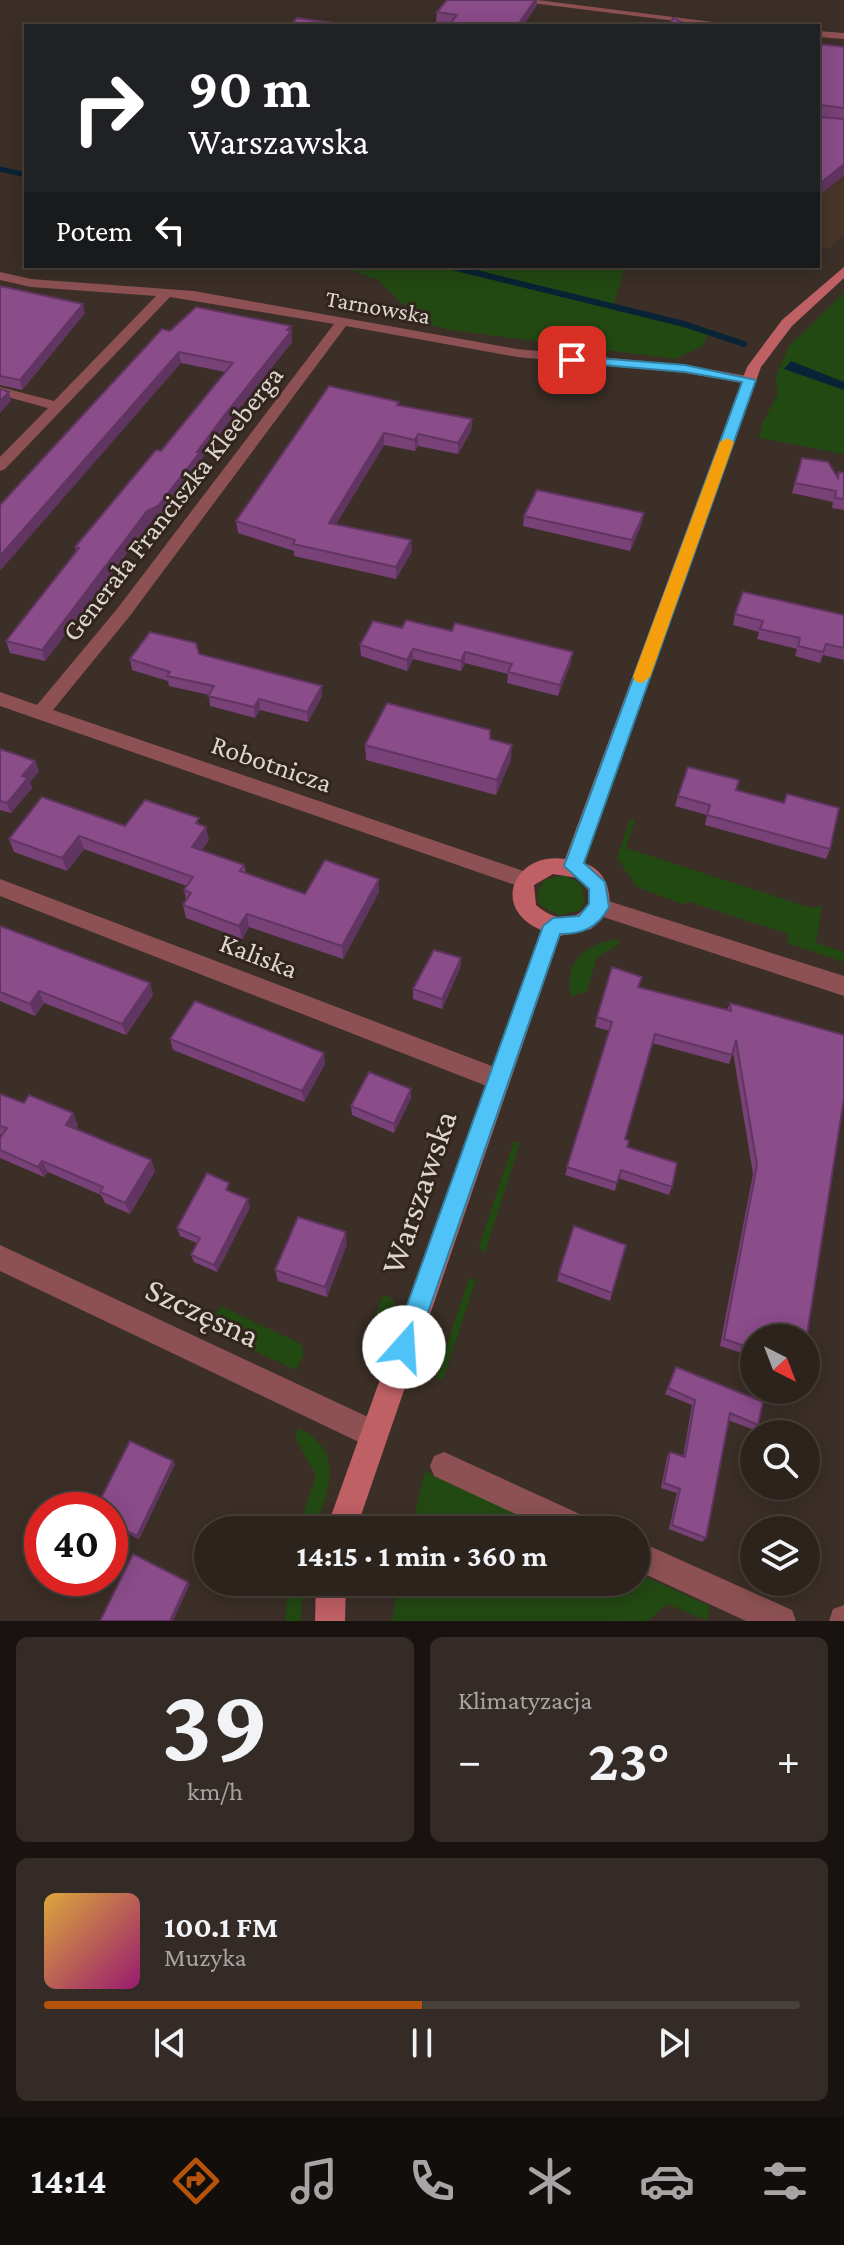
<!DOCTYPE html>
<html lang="pl">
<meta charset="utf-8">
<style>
:root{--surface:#2c231d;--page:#342b26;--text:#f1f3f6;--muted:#a6a4a4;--line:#48403b;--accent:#b45309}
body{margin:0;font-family:"Crimson Pro",serif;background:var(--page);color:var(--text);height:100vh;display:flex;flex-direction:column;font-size:30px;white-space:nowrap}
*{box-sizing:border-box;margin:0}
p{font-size:26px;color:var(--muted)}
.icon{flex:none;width:44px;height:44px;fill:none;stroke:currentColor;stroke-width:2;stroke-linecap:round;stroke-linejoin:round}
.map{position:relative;height:1621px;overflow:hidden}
.sheet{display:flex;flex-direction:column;gap:16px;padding:16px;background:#181310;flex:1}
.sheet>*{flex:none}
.guide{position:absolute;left:24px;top:24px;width:796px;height:244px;border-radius:0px;box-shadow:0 4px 20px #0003,0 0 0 2px var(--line);background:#202124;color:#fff;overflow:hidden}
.needle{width:52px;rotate:138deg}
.tools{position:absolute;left:740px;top:1324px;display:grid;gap:16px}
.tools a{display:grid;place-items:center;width:80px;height:80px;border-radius:50%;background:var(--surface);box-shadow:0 4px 20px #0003,0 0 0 2px var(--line);font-size:40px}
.speed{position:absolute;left:24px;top:1492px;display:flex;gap:16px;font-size:40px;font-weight:700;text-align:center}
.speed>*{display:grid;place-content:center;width:104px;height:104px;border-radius:50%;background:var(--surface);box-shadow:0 4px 20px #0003,0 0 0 2px var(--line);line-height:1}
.speed .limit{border:12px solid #d22;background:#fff;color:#111}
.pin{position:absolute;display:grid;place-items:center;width:68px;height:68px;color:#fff;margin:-34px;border-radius:16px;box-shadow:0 4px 12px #0006}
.me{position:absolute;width:88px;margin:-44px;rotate:19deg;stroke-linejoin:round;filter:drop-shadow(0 0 6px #0008)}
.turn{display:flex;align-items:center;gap:28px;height:168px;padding:0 32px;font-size:36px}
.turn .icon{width:104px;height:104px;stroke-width:2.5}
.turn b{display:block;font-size:56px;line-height:68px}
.then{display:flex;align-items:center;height:76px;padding:0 32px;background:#0003;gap:16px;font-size:30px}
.big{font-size:60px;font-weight:700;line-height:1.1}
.sheet .card{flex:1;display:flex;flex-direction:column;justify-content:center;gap:12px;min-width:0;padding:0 28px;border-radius:12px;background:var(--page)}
.sheet .dial{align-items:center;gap:0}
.dial b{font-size:104px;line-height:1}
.song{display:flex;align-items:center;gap:24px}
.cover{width:96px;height:96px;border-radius:12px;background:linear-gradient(135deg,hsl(40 70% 55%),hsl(320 70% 35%))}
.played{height:8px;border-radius:4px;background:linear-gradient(90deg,var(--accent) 50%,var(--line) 50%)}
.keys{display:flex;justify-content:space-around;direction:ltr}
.heat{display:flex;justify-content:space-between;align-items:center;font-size:44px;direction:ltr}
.sheet .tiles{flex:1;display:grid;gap:16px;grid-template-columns:1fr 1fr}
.card:last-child{grid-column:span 2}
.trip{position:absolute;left:194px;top:1516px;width:456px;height:80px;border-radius:40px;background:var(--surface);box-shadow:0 4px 20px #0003,0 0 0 2px var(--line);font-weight:700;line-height:80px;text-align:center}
.menu{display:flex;height:128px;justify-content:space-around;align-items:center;background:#120e0c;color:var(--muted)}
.menu .icon{width:56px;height:56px}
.menu .selected{color:var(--accent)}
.menu b{font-size:36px;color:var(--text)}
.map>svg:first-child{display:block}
.built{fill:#48352a}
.green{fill:#234913}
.water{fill:#082335}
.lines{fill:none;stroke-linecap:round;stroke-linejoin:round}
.stream-far1{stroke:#082335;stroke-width:5}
.stream{stroke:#082335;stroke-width:6}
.street{fill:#8d5153;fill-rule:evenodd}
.secondary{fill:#bf6065;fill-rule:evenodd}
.wall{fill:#784177}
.shaded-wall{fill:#613561}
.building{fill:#8b4c8a;stroke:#613561;stroke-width:2}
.route{fill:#4fc3f7;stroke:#337fa1;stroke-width:2}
.slow{fill:#f59e0b}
.labels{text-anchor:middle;stroke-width:6;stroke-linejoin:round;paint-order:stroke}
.far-street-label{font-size:24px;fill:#ddd5d0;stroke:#31251d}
.street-label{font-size:28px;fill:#ddd5d0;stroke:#31251d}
.near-street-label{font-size:34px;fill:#ddd5d0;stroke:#31251d}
</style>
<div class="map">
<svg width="844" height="1621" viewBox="0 0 844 1621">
<rect width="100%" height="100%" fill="#3b2f27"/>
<!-- built -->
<path class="built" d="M818,131H844V235L830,248L818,247Z"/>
<!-- green -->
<g class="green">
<path d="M340,266H625L614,304L711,329L703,346L675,359L450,330L422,323L378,280Z"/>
<path d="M844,293V454L759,438L762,424L778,394L775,378L789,346Z"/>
<path d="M630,819L635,820L626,848L811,908L822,906L816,943L844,952V962L787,943L788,934L687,901L685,905L637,887L617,858Z"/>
<path d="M564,875L582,885L585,902L580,910L559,915L540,905L537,896L544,880Z"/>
<path d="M612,940H620L618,945L597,957L587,991L571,997C565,962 580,948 612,940Z"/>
<path d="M514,1141L520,1143L485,1252L478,1249Z"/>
<path d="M469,1278L476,1280L443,1380L436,1378Z"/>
<path d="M383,1295L392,1298L395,1306L376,1356L363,1347Z"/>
<path d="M221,1306L301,1344L304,1354L296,1370L215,1333L212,1321Z"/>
<path d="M299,1428C347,1453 328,1490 315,1530H297L316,1476L295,1437Z"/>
<path d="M425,1471L551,1527L550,1530H411Z"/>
<path d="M636,1573L710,1606L707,1621L668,1604L647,1621H392L398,1582H636Z"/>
<path d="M288,1582H303L301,1621H285Z"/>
</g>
<!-- water -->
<path class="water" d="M791,361L844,382V390L784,369Z"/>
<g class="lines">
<!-- stream-far1 -->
<path class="stream-far1" d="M0,169L26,175"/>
<!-- stream -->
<path class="stream" d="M448,266L684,324L744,344"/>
<!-- street -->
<g class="street">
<path d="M508,0H537L745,26H715Z"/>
<path d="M818,31L844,33V39L818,37Z"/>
<path d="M0,272L31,279L194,291L517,349L685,365L754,377V383L749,384L685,373L517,357L346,326L129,617L53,710L532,874L535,880L532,886H518L0,706V692L37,705L117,609L334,324L170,297L5,469L0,471V457L48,408L0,395V387L54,401L156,296L31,287L0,280Z"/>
<path d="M0,879L505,1071L509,1079L505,1087L497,1090L0,896Z"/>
<path d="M599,898L844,976V996L591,913L588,907L591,901Z"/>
<path d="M0,1245L383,1424L387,1434L383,1444L373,1448L363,1444L0,1271Z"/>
<path d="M444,1452L593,1520L598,1530H550L434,1476L430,1466L434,1456Z"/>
<path d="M636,1540L792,1610L796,1621H746L636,1570Z"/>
<path d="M844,1605V1621H829L833,1609Z"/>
</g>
<!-- secondary -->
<g class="secondary">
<path d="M844,267V278L792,326L761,367L584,863C605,870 610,888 610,907L591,929L560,936L356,1530H326L541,930C489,908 515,851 565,859L747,367L782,320ZM553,874L578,878L588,890V905C573,924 553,920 536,905L534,885Z"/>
<path d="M316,1582H346L345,1621H315Z"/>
</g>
</g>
<!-- wall -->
<g class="wall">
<path d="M537,0L536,7L449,24L436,22L437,12Z"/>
<path d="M818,44L844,47V175L818,196Z"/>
<path d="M0,286L85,313L22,390L0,385Z"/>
<path d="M291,326L292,342L224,428L201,460L202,464L160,517L150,523L45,661L10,653L6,641L76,551L75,547L161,451L225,372L181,363L170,331Z"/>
<path d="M399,405L472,419L471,431L458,454L418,446L415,451L384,445L336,524L412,551L396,579L294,556V551L238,533L236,521Z"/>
<path d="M802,458L837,477L839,472L844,473V510L832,508L833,502L792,493Z"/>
<path d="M524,516L642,523L630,551L523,526Z"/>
<path d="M735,614L844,615V660L823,655L820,663L795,656L797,649L757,639L759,632L733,625Z"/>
<path d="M402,628L571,662L558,696L507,683L508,674L465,663L461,671L413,659L407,671L361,656L360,645Z"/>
<path d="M199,654L322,686V696L308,722L260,710L255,718L210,706L209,695L169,686L168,681L132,670L130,659Z"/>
<path d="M490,739L511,760L496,795L366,760L365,745Z"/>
<path d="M0,749L35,761L39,771L30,782L32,788L11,813L0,810Z"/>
<path d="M736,790L830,849L826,859L705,825L707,815L675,806L678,796Z"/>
<path d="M201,825L209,840L202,850L244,865L246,873L305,894L379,879V892L343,959L249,927L242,939L186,918L183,905L186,900L184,890L187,886L84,849L67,871L14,852L9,839L125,826Z"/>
<path d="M0,926L153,995L126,1035L44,1003L35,1016L0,1001Z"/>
<path d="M461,958L460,968L442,1009L413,999V989Z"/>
<path d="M639,988L727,1010L730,1003L844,1035L754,1338V1357L720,1346L753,1174L733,1052L729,1064L652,1043L625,1139L627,1147L672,1187L669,1195L618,1178L615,1191L565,1175L610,1031L595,1027L597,1017Z"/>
<path d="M170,1039L325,1064L304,1102L173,1050Z"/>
<path d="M411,1089V1098L394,1133L352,1115L351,1106Z"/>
<path d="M0,1094L78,1125L76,1129L151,1160L155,1171L130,1214L105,1203L101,1195L48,1172L44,1177L0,1158V1138L2,1135L0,1134Z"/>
<path d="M232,1191L231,1192L250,1207L217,1272L194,1262L191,1255L197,1243L180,1236L177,1228Z"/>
<path d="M347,1244L327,1297L278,1281L275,1270Z"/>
<path d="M626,1245L610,1301L557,1281L559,1273Z"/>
<path d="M676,1367L758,1425L754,1430L728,1420L706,1538L702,1542L669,1529L677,1493L661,1488L667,1457L670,1452L683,1457L692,1405L665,1394Z"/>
<path d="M175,1464L139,1539L110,1524V1510Z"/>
</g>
<!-- shaded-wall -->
<g class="shaded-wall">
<path d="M535,0H537L536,7L523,26H517Z"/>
<path d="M844,164V175L818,196V185Z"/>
<path d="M83,304L85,313L22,390L20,380Z"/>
<path d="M291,326L292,342L224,428L201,460L202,464L160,517L150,523L45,661L42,650L147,511L197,452Z"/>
<path d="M179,352L181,363L0,571V556Z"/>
<path d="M9,392L11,401L0,413V401Z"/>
<path d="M472,419L471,431L458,454V443Z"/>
<path d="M384,433V445L330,534L329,523Z"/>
<path d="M418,434V446L415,451V440Z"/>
<path d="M644,513L642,523L630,551L632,540Z"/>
<path d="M411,540L412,551L396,579V567Z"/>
<path d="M413,649V659L407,671V660Z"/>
<path d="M465,652V663L461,671V661Z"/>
<path d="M573,652L571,662L558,696L560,685Z"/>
<path d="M322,686V696L308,722L307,712Z"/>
<path d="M259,699L260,710L255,718L254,707Z"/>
<path d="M512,745L511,760L496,795L497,780Z"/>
<path d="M35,761L39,771L30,782L32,788L11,813L7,803L22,776Z"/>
<path d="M206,827L209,840L195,860L192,847Z"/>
<path d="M79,836L84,849L67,871L62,858Z"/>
<path d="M379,879V892L343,959L342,946Z"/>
<path d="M247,914L249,927L242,939L239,926Z"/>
<path d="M461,958L460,968L442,1009V999Z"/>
<path d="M150,983L153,995L126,1035L122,1024Z"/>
<path d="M39,991L44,1003L35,1016L30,1004Z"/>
<path d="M324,1053L325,1064L304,1102L302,1091Z"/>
<path d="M411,1089V1098L394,1133V1124Z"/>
<path d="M73,1113L78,1125L71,1136L66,1125Z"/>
<path d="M151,1160L155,1171L130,1214L125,1203Z"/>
<path d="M42,1161L48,1172L44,1177L38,1167Z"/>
<path d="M248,1199L250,1207L217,1272L214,1265Z"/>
<path d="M346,1232L347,1244L327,1297L325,1287Z"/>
<path d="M173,1461L175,1464L139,1539L137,1536Z"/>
<path d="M188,1582L190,1584L173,1621H170Z"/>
</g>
<!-- building -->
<g class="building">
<path d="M447,0H535L517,26H448L457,15L437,12Z"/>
<path d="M297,18L334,23L331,26H289Z"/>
<path d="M673,18L689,26H669Z"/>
<path d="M818,44L844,47V108L821,105L818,108Z"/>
<path d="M818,109L821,117L844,119V164L818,185Z"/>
<path d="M0,286L83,304L20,380L0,376Z"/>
<path d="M196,307L291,326L287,330L291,331L223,417L197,452H200L158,506L147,511L42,650L6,641L79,548L75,547L156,450L161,451L233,363L179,352L0,556V505L162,329L170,331Z"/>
<path d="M329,386L399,402L397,405L472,419L458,443L418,434L415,440L384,433L329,523L411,540L396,567L293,544L295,540L236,521Z"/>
<path d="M0,389L9,392L0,401Z"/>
<path d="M802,458L828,462L838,478L839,472L844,473V499L835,498L836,491L795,483Z"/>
<path d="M537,490L644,513L632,540L524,516Z"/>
<path d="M743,592L844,615V648L826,644L823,652L798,646L800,638L760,629L763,621L735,614Z"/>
<path d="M406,620L452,631L455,623L573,652L560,685L508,672L512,664L465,652L461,661L413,649L407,660L360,645L373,621L402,628Z"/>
<path d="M150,632L196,643L199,654L322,686L307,712L259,699L254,707L208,696L214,686L167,676L170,672L130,659Z"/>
<path d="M387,703L490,730V739L512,745L497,780L365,745Z"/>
<path d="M0,749L35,761L22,776L28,778L7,803L0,801Z"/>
<path d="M688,767L739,780L736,790L784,803L787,794L839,808L830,849L707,815L710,805L678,796Z"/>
<path d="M42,797L125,826L145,800L199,818L196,823L206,827L192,847L244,865L240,871L305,894L325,860L379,879L342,946L247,914L239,926L183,905L191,893L184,890L193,877L79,836L62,858L9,839Z"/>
<path d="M0,926L150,983L122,1024L39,991L30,1004L0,992Z"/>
<path d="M434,950L461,958L442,999L413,989Z"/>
<path d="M612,967L642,977L638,987L731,1011L730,1003L844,1035V1098L806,1341V1338H754V1349L724,1339L757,1165L736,1040L732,1055L655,1034L625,1139L629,1141L627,1147L677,1163L672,1187L621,1170L617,1183L567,1167L612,1022L597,1017Z"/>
<path d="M195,1001L324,1053L302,1091L170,1039Z"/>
<path d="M369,1072L411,1089L394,1124L351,1106Z"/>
<path d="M0,1094L24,1103L29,1095L73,1113L66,1125L151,1160L125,1203L100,1192L103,1187L42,1161L38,1167L0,1150V1138L7,1128L0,1126Z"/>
<path d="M207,1173L229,1183L226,1190L248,1199L214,1265L191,1255L200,1238L177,1228Z"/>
<path d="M298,1217L346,1232L325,1287L275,1270Z"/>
<path d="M574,1226L626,1245L612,1293L559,1273Z"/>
<path d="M676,1367L763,1402L758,1425L730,1413L706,1538L672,1525L680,1489L664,1483L670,1452L685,1457L695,1400L668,1388Z"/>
<path d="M130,1441L173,1461L137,1536L110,1523V1510H95Z"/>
<path d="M133,1554L188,1582L170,1621H100Z"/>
</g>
<!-- route -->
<path class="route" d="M572,356L685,365L756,380L584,863L605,882L609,907C598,928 582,934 560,934L416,1347L413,1355L404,1359L395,1355L392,1347L543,926L553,918L579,916L589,904V889L564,866L742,382L685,372L567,362V357Z"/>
<!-- slow -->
<path class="slow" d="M727,438L734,442L650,677L642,683L636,682L633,677L720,442Z"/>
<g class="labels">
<!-- far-street labels -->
<g class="far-street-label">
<text transform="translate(378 307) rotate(10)" y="8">Tarnowska</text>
</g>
<!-- street labels -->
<g class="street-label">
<text transform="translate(172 503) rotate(-52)" y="10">Generała Franciszka Kleeberga</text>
<text transform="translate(272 763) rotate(19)" y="10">Robotnicza</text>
<text transform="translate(259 955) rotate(21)" y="10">Kaliska</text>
</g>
<!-- near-street labels -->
<g class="near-street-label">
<text transform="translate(418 1192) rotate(-71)" y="12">Warszawska</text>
<text transform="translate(203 1312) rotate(25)" y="12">Szczęsna</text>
</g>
</g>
</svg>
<div class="tools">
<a><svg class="needle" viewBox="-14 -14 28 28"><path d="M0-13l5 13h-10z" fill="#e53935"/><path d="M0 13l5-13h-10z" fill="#a6a4a4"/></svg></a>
<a><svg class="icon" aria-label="search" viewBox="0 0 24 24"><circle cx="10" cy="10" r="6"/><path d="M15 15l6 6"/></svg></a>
<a><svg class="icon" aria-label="layers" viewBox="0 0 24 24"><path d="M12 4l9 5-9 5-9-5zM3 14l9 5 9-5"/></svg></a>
</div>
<div class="speed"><div class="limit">40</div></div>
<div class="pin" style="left:572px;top:360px;background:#d93025"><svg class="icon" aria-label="arrive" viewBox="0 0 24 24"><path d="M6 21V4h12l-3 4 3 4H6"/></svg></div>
<svg class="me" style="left:404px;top:1347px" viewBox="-20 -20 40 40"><circle r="19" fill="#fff"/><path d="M0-13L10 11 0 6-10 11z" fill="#4fc3f7"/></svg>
<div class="trip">14:15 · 1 min · 360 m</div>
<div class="guide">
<div class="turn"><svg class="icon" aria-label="right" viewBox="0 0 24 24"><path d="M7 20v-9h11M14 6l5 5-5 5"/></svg><div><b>90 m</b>Warszawska</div></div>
<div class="then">Potem<svg class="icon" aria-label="left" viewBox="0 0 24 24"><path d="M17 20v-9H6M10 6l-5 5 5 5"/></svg></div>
</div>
</div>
<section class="sheet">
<div class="tiles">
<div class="card dial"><b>39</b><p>km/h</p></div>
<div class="card"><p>Klimatyzacja</p>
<div class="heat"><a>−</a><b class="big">23°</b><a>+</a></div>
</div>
<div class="card">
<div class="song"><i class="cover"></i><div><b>100.1 FM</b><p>Muzyka</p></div></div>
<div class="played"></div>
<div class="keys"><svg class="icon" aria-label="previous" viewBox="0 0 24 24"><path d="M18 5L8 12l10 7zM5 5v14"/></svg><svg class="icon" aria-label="pause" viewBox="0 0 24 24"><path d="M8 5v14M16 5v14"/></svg><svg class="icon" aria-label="next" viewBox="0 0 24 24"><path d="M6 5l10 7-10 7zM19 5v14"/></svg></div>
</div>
</div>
</section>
<nav class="menu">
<b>14:14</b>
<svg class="icon selected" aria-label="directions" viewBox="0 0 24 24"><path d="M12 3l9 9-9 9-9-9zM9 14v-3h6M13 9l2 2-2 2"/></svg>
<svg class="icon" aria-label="music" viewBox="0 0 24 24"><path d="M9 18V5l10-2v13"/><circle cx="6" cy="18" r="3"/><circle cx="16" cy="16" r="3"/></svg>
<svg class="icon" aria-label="phone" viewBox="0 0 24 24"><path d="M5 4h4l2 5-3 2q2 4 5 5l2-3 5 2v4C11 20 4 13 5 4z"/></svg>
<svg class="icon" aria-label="climate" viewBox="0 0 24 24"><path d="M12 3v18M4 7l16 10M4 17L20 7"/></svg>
<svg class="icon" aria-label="car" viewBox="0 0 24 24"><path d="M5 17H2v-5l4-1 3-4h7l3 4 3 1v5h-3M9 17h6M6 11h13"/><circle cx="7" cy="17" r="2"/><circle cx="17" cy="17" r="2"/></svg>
<svg class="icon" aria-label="filters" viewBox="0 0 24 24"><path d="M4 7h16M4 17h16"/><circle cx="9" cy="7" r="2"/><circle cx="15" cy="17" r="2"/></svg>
</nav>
